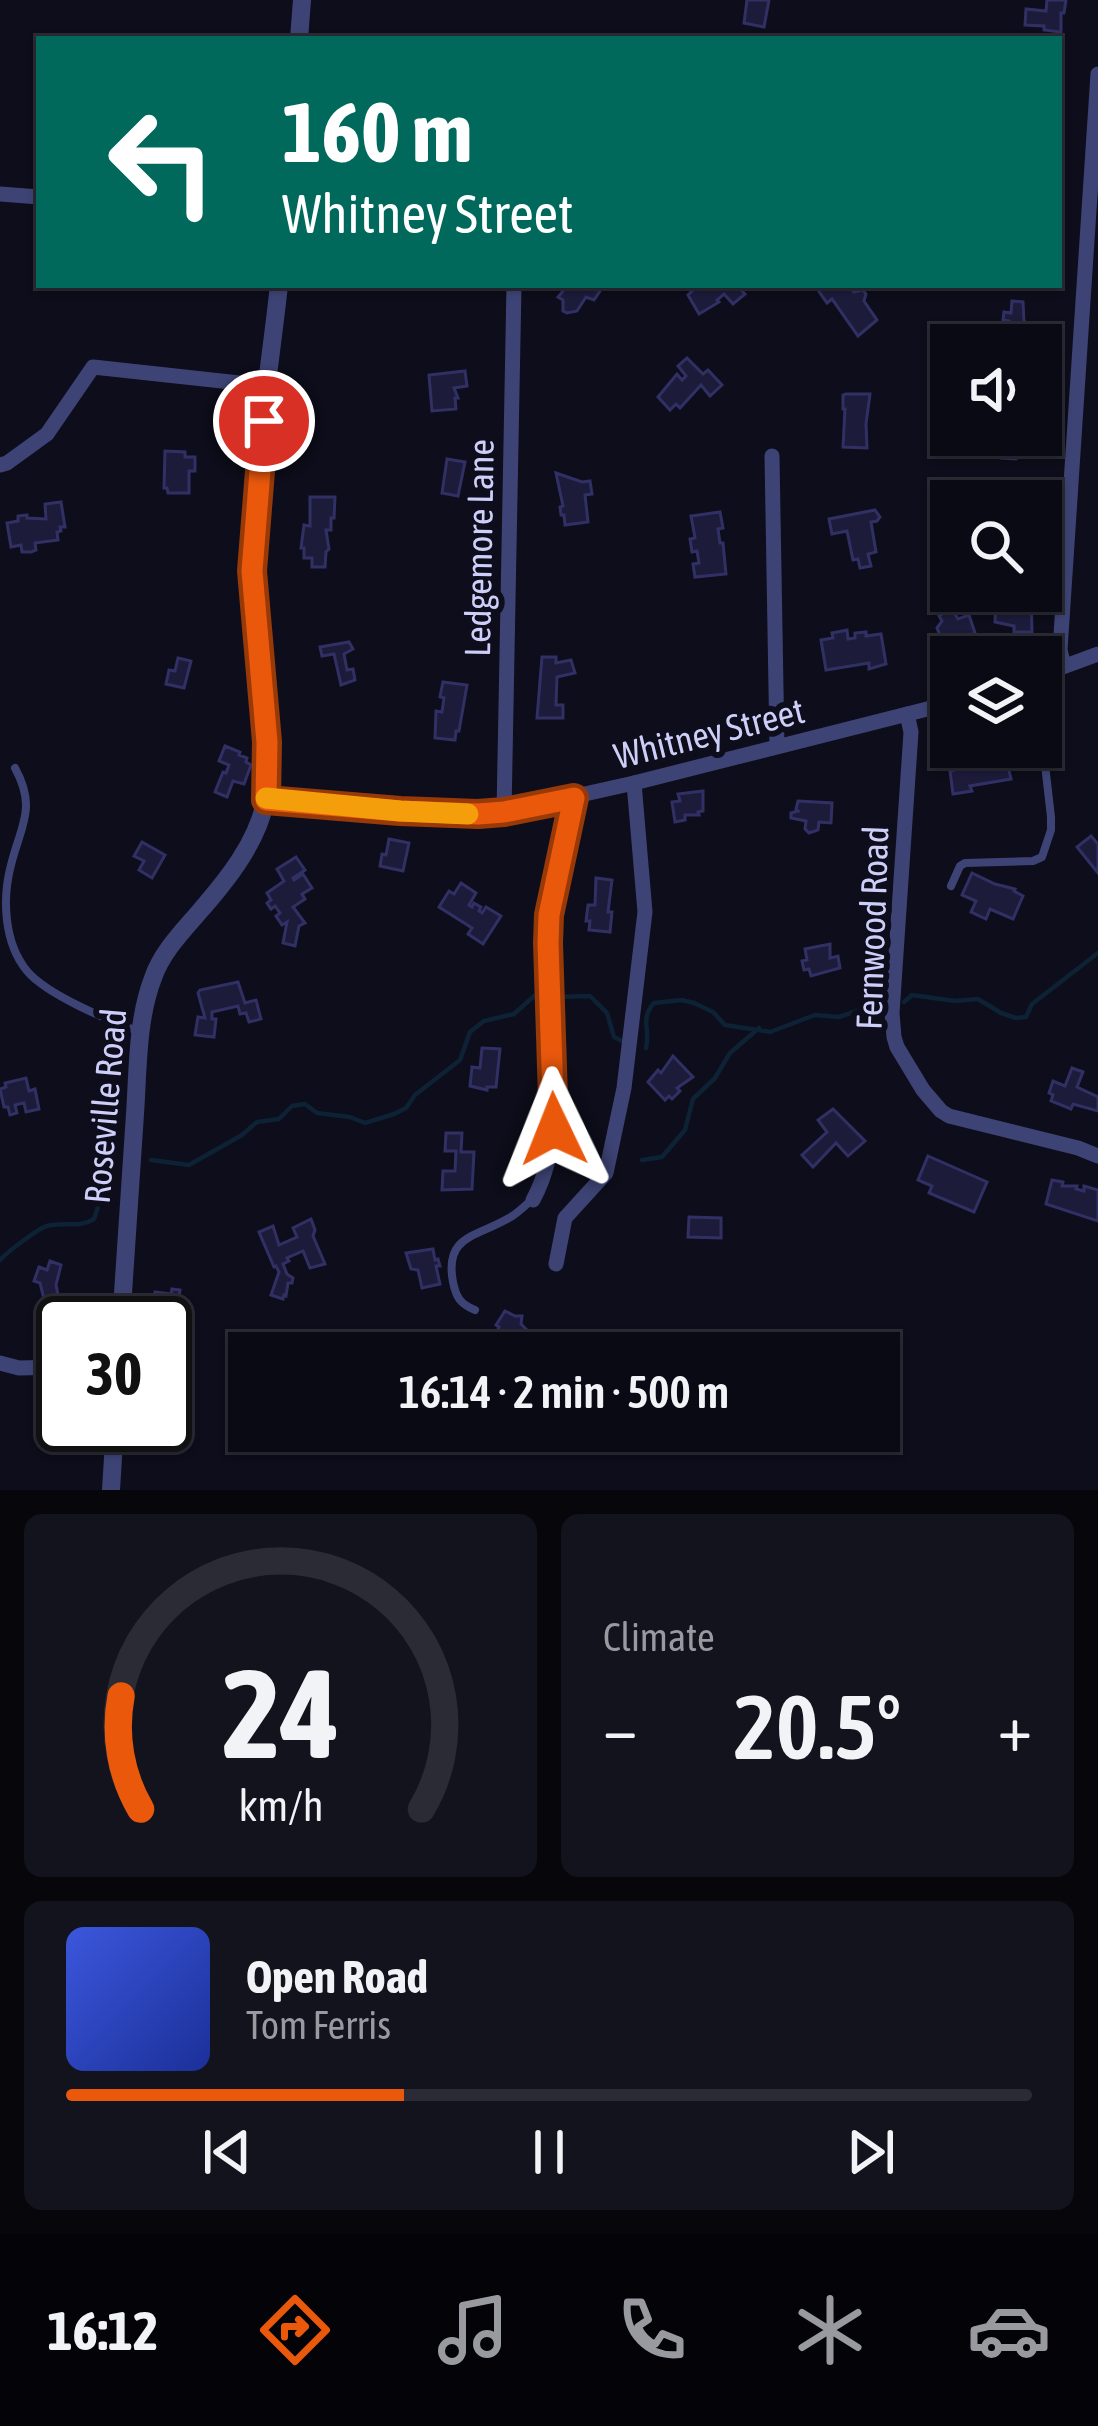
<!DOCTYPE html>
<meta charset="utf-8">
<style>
:root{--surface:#0a0a14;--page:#13131d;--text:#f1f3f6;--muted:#999aa0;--line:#2a2b34;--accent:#ea580c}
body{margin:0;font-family:"Asap Condensed",sans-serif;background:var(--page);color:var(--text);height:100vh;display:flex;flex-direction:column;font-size:45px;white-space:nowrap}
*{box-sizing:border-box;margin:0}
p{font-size:39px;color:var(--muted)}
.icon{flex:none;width:66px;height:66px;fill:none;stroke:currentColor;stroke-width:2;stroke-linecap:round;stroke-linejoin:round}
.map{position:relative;height:1490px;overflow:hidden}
.details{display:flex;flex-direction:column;gap:24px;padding:24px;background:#06060b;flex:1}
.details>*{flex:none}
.banner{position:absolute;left:36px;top:36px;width:1026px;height:252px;border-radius:0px;box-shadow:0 3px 9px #0004,0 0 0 3px var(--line);background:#00695c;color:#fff;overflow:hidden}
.tools{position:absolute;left:930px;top:324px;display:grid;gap:24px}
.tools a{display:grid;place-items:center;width:132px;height:132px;border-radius:0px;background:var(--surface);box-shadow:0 3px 9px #0004,0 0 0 3px var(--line);font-size:60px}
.speed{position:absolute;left:36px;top:1296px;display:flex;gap:24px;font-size:60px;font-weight:700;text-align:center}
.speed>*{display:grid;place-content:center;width:156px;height:156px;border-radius:50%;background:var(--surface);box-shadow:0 3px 9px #0004,0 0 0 3px var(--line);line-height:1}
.speed .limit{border:6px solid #111;border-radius:18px;background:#fff;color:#111}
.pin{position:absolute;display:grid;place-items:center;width:102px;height:102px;color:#fff;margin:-51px;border:6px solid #fff;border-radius:50%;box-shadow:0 3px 12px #0007}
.me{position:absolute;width:132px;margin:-66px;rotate:358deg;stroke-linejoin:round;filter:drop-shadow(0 0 9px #0008)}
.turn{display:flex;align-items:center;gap:42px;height:252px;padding:0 48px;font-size:54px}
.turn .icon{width:156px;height:156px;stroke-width:2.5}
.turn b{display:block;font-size:84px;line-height:102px}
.big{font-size:90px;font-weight:600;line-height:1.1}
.details .card{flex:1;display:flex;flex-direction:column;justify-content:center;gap:18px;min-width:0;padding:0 42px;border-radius:18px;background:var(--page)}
.details .dial{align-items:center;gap:0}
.dial svg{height:312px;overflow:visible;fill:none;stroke:var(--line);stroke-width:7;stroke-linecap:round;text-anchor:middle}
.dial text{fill:var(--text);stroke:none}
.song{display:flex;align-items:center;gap:36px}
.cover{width:144px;height:144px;border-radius:18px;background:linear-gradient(135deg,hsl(230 70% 55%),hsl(230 70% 35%))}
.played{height:12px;border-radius:6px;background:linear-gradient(90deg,var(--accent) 35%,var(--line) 35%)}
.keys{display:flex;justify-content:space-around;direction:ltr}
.heat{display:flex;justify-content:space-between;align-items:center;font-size:66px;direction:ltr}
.details .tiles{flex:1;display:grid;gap:24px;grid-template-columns:1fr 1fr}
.card:last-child{grid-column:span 2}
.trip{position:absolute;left:228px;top:1332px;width:672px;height:120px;border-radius:0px;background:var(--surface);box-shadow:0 3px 9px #0004,0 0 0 3px var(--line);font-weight:600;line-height:120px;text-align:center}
.tabs{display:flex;height:192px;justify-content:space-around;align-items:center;background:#040408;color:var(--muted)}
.tabs .icon{width:84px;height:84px}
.tabs .selected{color:var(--accent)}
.tabs b{font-size:54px;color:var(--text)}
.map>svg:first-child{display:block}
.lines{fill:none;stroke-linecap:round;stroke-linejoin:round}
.stream{stroke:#0d2234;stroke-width:4.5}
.building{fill:#1c1b3a;stroke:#313064;stroke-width:3}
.service{stroke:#3d4475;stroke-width:8}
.minor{stroke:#3d4475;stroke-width:15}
.tertiary{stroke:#3d4475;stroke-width:18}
.route-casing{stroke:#983908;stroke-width:30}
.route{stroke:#ea580c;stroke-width:21}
.slow{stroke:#f59e0b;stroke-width:21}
.labels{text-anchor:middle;stroke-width:12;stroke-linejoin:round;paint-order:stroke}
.street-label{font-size:36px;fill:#cdcff9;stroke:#0d0d1b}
</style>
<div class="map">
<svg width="1098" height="1490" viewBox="0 0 1098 1490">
<rect width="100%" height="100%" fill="#0d0d1b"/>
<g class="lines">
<!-- stream -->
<g class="stream">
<path d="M555,997L590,996L607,1013L614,1037L624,1042"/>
<path d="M904,1002L912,995L955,1001L978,999L1001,1013L1016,1018L1026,1017L1032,1004L1098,953"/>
<path d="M646,1048C651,1030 639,1020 654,1003L682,1000L694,1003L713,1012L725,1025L770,1032L815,1015L839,1017L883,1002"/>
<path d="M151,1160L189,1165L242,1135L257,1122L279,1119L292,1106L305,1104L317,1113L350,1117L365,1123L394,1114L406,1108L415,1095L460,1060L470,1032L484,1021L514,1014L534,996"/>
<path d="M642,1160L662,1157L685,1130L693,1099L715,1078L730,1053L759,1028"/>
<path d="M0,1260C7,1252 39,1228 47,1226C64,1221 78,1229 94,1219L107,1178L117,1164"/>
</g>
</g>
<!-- building -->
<g class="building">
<path d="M747,0H769L764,27L744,23Z"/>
<path d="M1047,0H1066L1064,13H1061V32L1044,30V26L1025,25L1026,9L1046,11Z"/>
<path d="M568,285H598L602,288L594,300L586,297L577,311L567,313L563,311V300L558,297Z"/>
<path d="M737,285L745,294L733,304L724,294L717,300L719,302L699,314L688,295L698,285Z"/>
<path d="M825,285H848L854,292L863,290L866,294L864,301L877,320L858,336L832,299L827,303L818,290Z"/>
<path d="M1012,301L1023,302L1024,322L1032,323L1030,336L1000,332L1001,323L1009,324V321L1003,320L1004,312L1011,313Z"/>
<path d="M687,358L703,374L708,370L722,385L710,396L701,385L680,408L676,404L670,410L658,397L677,374L682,380L686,376L678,366Z"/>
<path d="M465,371L467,386L454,388L458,398H455L456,409L432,411L429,375Z"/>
<path d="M846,394H870L866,424L867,448L843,447L845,409H843V395Z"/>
<path d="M990,435H1017L1016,459L1001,458V450H995L996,440L989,439Z"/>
<path d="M165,451L185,452V457H195V471H189V493H168L167,488H164Z"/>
<path d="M447,459L465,462L458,496L442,493Z"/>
<path d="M556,473L582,482L590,481L592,494L585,495L588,522L565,525L564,515H561L560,507L563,506Z"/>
<path d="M992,484L1018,486L1019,501H991Z"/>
<path d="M310,497H335L334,518H331V530H326L329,549L326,552L325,567H312V558H304V548H301L304,525L310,526Z"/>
<path d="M61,502L65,527H60L61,531L57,532L58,540L35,543L36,550L31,552H22L21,545L11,547L7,523L18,521V516L27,515V518L46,519L45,504Z"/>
<path d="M875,510L880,517L877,521L871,522L876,552L868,554L871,566L860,568L858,559L853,560L847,531L832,534L829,519Z"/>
<path d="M720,512L723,528L718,529L720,543H723L726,574L695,577L693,564L699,563L697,551L692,552L690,539L695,538L691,516Z"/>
<path d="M1016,591H1031L1032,632H1014V626L995,622L996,600H1016Z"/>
<path d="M951,608L958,619L969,615L975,633L967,637L970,643L962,648L959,643L949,648L950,673L936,674L934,653L937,651V643L942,640L937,628L942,621L939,616Z"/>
<path d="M847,630L848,639L855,638V633L866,632V636L881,634L886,664L869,669V663L826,670L821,640L833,638L832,633Z"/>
<path d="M349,642L353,649L344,654L347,670L353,669L355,680L341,685L334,654L322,656L320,647Z"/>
<path d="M542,657H556V663L571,660L575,673L557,677L556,705H563V718H537Z"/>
<path d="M178,658L191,661L184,688L166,684L169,670L175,671Z"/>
<path d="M443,682L467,685L459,731H456L455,740L435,738L436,711L442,712L444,698L440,697Z"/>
<path d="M225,746L240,752L239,755L247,758L246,762L251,765L244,784L233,781L227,797L215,792L223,772L226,773L229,765L219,761Z"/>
<path d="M1004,750L1011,779L970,786L972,791L953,794L950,771L963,768L966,763L975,761L974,758Z"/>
<path d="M703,791V811L698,812L699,815H685V820L675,822L672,802L680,801L678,794Z"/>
<path d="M798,801L832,803L831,823L819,822L818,830L809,833L805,829L806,821L791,818V813L798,811L796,809Z"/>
<path d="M1091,836L1098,844V873L1077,847Z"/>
<path d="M389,839L409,843L403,871L380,866L382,854L386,855Z"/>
<path d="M142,842L165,855L152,878L139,870L144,861L134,856Z"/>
<path d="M296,857L305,870L293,878L294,880L303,874L312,888L302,894L305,899L293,907L305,923L299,926L295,946L283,943L287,922L282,925L276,916L280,913L275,906L271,909L267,903L271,900L267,893L284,881L277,869Z"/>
<path d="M972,873L995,884L1015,889L1014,891L1023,896L1013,919L990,909L986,919L971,912L976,901L962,895Z"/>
<path d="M596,878L612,880L608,912H612L610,932L589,930L590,921H586L588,905H595Z"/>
<path d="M461,883L476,893L469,905L472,907L474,903L481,907L479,911L482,913L486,907L501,916L483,944L468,934L472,928L439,907L449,891L454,894Z"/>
<path d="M830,944V958L838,956L840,968L811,976L809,969L804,970L802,961L807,960L805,949Z"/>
<path d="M238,982L245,1003L256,1000L261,1019L249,1022L246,1013L240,1014L238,1006L212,1012V1019H216L214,1037L195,1035L198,1017L205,1018L198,993L200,990Z"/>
<path d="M482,1048L500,1049L496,1087H487V1090L470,1086L472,1067L480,1068Z"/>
<path d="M673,1056L693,1077L677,1088L680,1091L672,1099L669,1096L665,1100L648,1082L658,1070L661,1073Z"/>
<path d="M1072,1068L1083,1072L1077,1087L1098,1097V1111L1073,1104L1071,1109L1051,1101L1053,1095L1049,1093L1053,1081L1065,1086Z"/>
<path d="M26,1078L29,1091L35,1089L39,1109L26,1112L24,1103L19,1104L15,1105L17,1113L10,1115L8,1107H4L0,1089L6,1087L5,1083Z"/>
<path d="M833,1109L865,1141L848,1156L836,1143L813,1167L802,1155L827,1132L818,1120Z"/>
<path d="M446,1133H462L461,1152H474L472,1189L442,1190L443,1171H455L456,1151H445Z"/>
<path d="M928,1156L987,1182L974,1212L929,1193L932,1186L918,1180Z"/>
<path d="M1052,1180L1063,1182L1062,1186H1077L1076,1189L1084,1191V1186L1098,1190V1221L1046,1204Z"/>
<path d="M689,1217L721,1218V1238L688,1237Z"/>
<path d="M311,1219L315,1230L313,1236L325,1264L310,1268L303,1251L287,1258L289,1261L283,1264L287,1274L293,1278L292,1283H288L286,1296L284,1295L283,1299L271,1295L279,1272L276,1266L274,1267L259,1232L273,1226L279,1245L297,1237L293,1228Z"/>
<path d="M433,1249L435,1260L438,1259L440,1266H436L440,1284L422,1288L418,1270L411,1269L406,1253Z"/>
<path d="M50,1261L61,1265L56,1285L60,1304L46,1307L40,1283L34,1281L39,1267L47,1270Z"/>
<path d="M172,1289L180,1290L178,1304L170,1302L169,1311L189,1314L187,1327L163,1323L164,1319L157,1318L156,1320L140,1315L144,1298L154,1300L155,1292L171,1294Z"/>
<path d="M505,1311L515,1316H522L521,1324L527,1330L523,1339L516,1336L505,1353H488L499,1327L496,1325Z"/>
</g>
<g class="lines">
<!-- service -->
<g class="service">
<path d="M15,768C37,808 21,825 11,865C2,899 4,943 27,971C47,995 110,1021 140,1032"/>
<path d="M951,886L960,866L965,863L1033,861L1042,857L1051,830V817L1041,730"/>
<path d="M475,1310C460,1304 456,1297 453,1282C444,1235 477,1237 509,1218C517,1214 524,1206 532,1200"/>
</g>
<!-- minor -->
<g class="minor">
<path d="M0,194L39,197"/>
<path d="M772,456L777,746"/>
<path d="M0,465L7,463L47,434L93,367L268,386"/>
<path d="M1064,666L1060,650L1098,74"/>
<path d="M1041,675L1098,654"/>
<path d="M907,714L911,732L892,1013L894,1037L897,1047L923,1090L941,1111L949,1116L1078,1148L1098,1156"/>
<path d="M265,800L449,814L504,812L634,783L951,703"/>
<path d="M504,812L514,285"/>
<path d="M533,1200C574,1124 545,1025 547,942L549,915L574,798"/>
<path d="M556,1264L565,1218L606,1173L624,1088L645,912L634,783"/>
<path d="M0,1363L19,1368L63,1367"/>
</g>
<!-- tertiary -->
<g class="tertiary">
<path d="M299,39L302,0"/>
<path d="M121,1323C126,1253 131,1183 135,1114C138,1070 137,1019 153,978C162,952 182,932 200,911C227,880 256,844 265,803C280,733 251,640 252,567C252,475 269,377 279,285"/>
<path d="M111,1490L115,1425"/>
</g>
</g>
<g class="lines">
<!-- route casing -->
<g class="route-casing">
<path id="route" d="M264,421L252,571L267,742L266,800L400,811L478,814L504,812L574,798L549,915L548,943L554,1129"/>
</g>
<!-- route -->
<use href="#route" class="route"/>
<!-- slow -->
<path class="slow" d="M266,798L400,811L468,814"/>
</g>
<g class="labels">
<!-- street labels -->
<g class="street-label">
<text transform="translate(479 548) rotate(-89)" y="13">Ledgemore Lane</text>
<text transform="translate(709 733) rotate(-14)" y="13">Whitney Street</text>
<text transform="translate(872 928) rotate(-88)" y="13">Fernwood Road</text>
<text transform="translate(105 1106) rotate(-85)" y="13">Roseville Road</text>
</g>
</g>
</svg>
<div class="tools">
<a><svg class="icon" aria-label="sound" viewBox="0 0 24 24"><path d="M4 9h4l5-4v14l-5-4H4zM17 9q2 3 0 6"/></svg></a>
<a><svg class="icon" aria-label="search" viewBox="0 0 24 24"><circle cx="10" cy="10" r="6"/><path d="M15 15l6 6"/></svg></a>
<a><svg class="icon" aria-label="layers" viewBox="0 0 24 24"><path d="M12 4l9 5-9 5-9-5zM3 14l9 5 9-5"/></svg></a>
</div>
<div class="speed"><div class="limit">30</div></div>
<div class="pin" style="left:264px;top:421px;background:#d93025"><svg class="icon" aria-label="arrive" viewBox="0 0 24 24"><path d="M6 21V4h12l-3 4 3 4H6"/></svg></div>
<svg class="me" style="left:554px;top:1129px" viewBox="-20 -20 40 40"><path d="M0-17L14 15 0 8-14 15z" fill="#ea580c" stroke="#fff" stroke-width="4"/></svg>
<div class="trip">16:14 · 2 min · 500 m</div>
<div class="banner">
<div class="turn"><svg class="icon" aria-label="left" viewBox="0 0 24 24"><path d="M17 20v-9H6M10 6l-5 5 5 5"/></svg><div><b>160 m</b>Whitney Street</div></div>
</div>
</div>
<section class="details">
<div class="tiles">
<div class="card dial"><svg viewBox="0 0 100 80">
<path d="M14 69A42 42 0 1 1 86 69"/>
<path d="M14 69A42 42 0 0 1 9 40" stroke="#ea580c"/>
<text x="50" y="56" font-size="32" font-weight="700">24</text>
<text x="50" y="72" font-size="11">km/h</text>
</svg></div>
<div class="card"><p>Climate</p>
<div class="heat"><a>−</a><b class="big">20.5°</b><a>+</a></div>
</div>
<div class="card">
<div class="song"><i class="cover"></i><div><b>Open Road</b><p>Tom Ferris</p></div></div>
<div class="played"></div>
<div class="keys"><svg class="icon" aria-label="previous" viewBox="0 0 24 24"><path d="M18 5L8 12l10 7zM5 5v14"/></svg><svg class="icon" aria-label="pause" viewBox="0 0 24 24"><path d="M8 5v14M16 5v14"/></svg><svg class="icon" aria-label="next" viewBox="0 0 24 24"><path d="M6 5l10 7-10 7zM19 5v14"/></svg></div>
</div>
</div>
</section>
<nav class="tabs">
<b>16:12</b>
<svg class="icon selected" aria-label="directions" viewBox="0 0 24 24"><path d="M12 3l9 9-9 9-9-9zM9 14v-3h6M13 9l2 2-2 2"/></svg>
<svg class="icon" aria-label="music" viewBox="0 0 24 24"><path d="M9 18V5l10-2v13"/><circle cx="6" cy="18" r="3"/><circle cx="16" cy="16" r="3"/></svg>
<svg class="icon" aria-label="phone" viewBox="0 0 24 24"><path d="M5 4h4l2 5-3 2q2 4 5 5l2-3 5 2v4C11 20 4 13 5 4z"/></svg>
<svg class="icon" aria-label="climate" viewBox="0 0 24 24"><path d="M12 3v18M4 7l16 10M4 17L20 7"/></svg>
<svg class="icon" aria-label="car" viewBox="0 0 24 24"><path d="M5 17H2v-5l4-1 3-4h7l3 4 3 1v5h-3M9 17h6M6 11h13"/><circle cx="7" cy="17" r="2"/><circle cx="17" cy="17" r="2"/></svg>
</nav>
